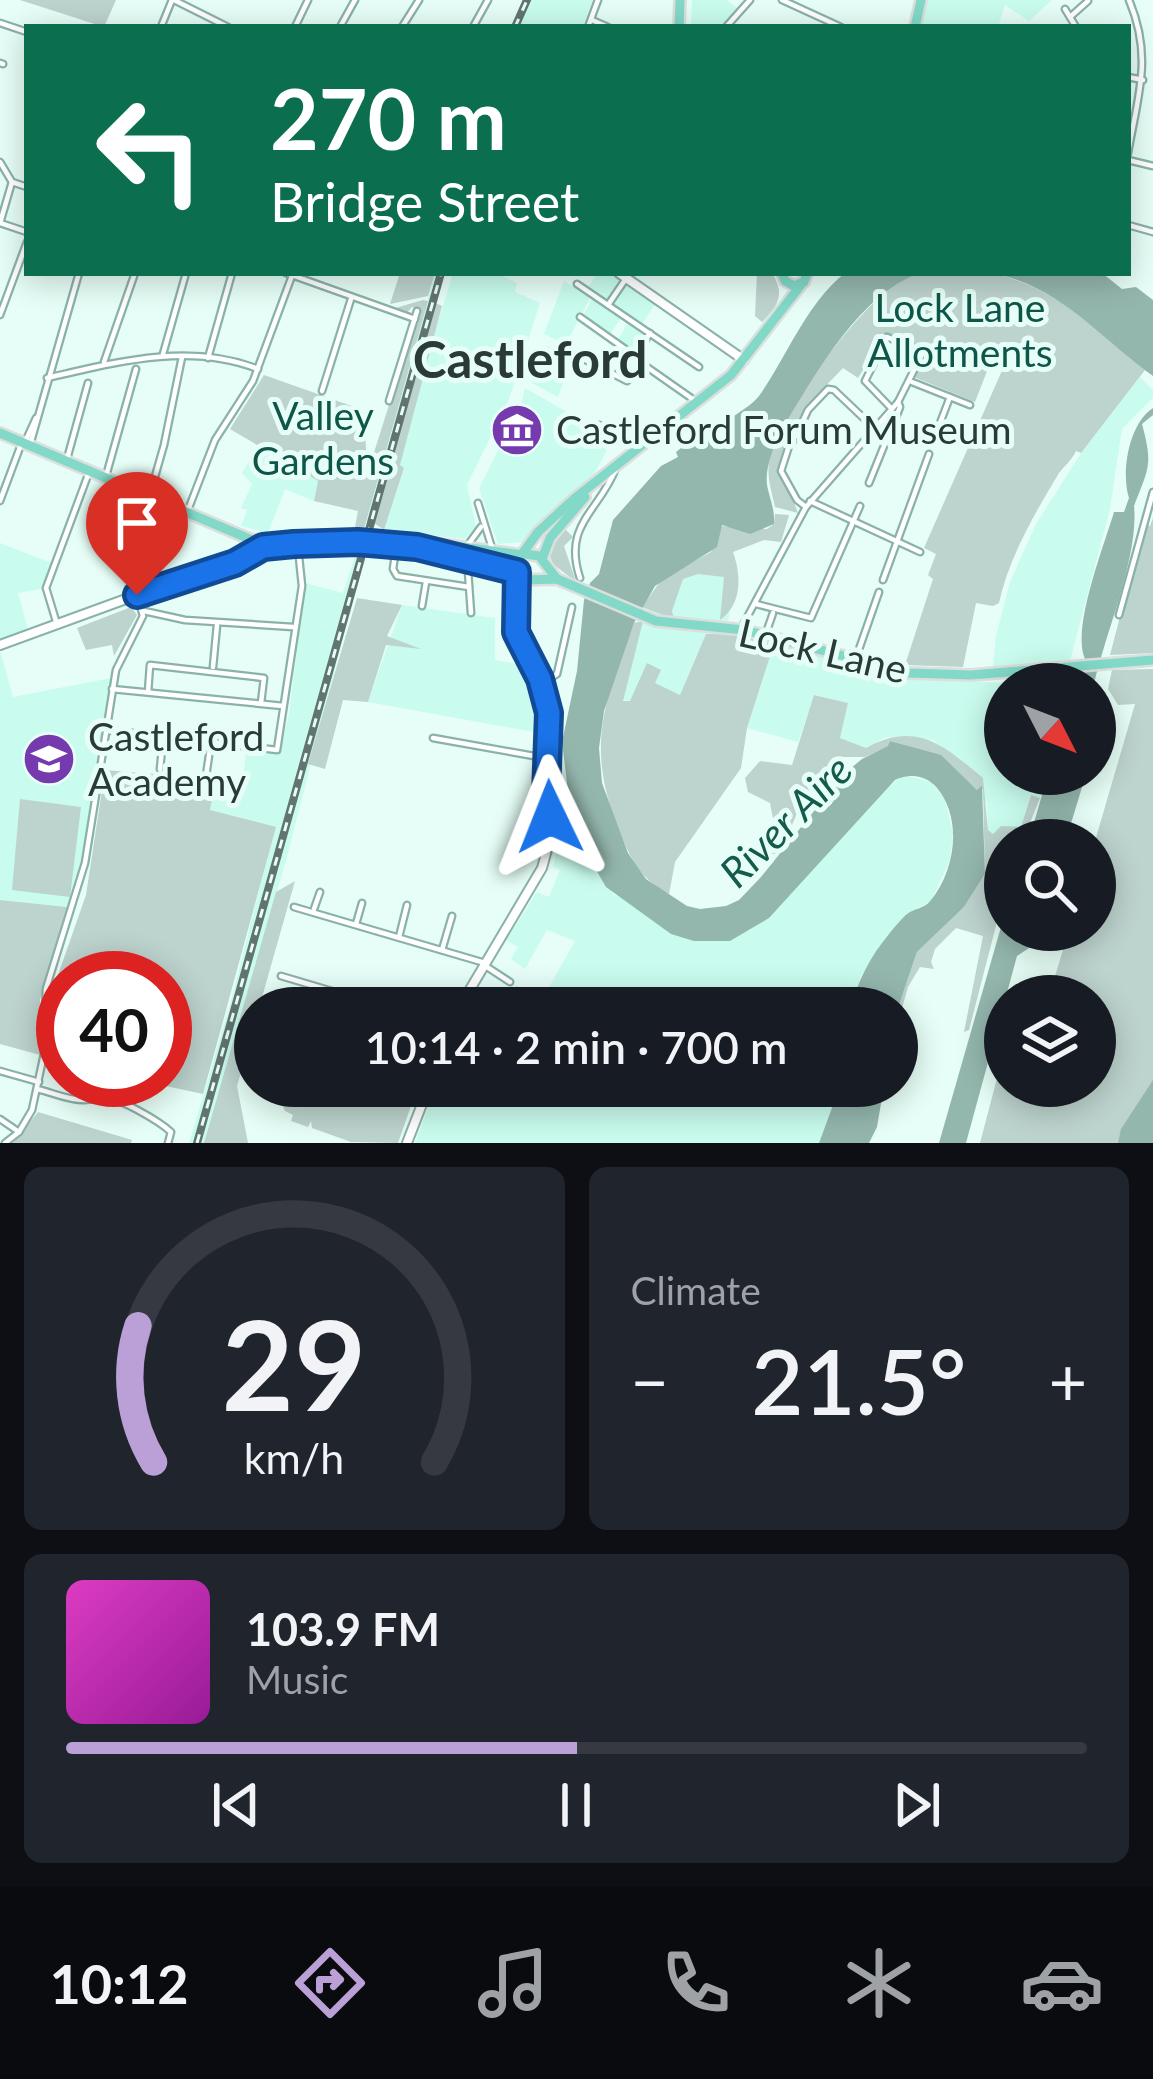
<!DOCTYPE html>
<meta charset="utf-8">
<style>
:root{--surface:#171b24;--page:#20242c;--text:#f1f3f6;--muted:#9ea1a6;--line:#363941;--accent:#baa0d6}
body{margin:0;font-family:Lato,sans-serif;background:var(--page);color:var(--text);height:100vh;display:flex;flex-direction:column;font-size:45px;white-space:nowrap}
*{box-sizing:border-box;margin:0}
p{font-size:39px;color:var(--muted)}
.icon{flex:none;width:66px;height:66px;fill:none;stroke:currentColor;stroke-width:2;stroke-linecap:round;stroke-linejoin:round}
.map{position:relative;height:1143px;overflow:hidden}
.panel{display:flex;flex-direction:column;gap:24px;padding:24px;background:#0d0f14;flex:1}
.panel>*{flex:none}
.hud{position:absolute;left:24px;top:24px;width:1107px;height:252px;border-radius:0px;box-shadow:0 6px 30px #0003;background:#0b6e4f;color:#fff;overflow:hidden}
.needle{width:78px;rotate:132deg}
.fabs{position:absolute;left:984px;top:663px;display:grid;gap:24px}
.fabs a{display:grid;place-items:center;width:132px;height:132px;border-radius:50%;background:var(--surface);box-shadow:0 6px 30px #0003;font-size:60px}
.speed{position:absolute;left:36px;top:951px;display:flex;gap:24px;font-size:60px;font-weight:700;text-align:center}
.speed>*{display:grid;place-content:center;width:156px;height:156px;border-radius:50%;background:var(--surface);box-shadow:0 6px 30px #0003;line-height:1}
.speed .limit{border:18px solid #d22;background:#fff;color:#111}
.pin{position:absolute;display:grid;place-items:center;width:102px;height:102px;color:#fff;margin:-123px -51px;border-radius:50% 50% 50% 0;rotate:-45deg;box-shadow:0 0 12px #0007}
.pin .icon{rotate:45deg}
.me{position:absolute;width:132px;margin:-66px;rotate:358deg;stroke-linejoin:round;filter:drop-shadow(0 0 9px #0008)}
.turn{display:flex;align-items:center;gap:42px;height:252px;padding:0 48px;font-size:54px}
.turn .icon{width:156px;height:156px;stroke-width:2.5}
.turn b{display:block;font-size:84px;line-height:102px}
.big{font-size:90px;font-weight:600;line-height:1.1}
.panel .widget{flex:1;display:flex;flex-direction:column;justify-content:center;gap:18px;min-width:0;padding:0 42px;border-radius:18px;background:var(--page)}
.panel .dial{align-items:center;gap:0}
.dial svg{height:312px;overflow:visible;fill:none;stroke:var(--line);stroke-width:7;stroke-linecap:round;text-anchor:middle}
.dial text{fill:var(--text);stroke:none}
.song{display:flex;align-items:center;gap:36px}
.cover{width:144px;height:144px;border-radius:18px;background:linear-gradient(135deg,hsl(310 70% 55%),hsl(300 70% 35%))}
.played{height:12px;border-radius:6px;background:linear-gradient(90deg,var(--accent) 50%,var(--line) 50%)}
.keys{display:flex;justify-content:space-around;direction:ltr}
.heat{display:flex;justify-content:space-between;align-items:center;font-size:66px;direction:ltr}
.panel .tiles{flex:1;display:grid;gap:24px;grid-template-columns:1fr 1fr}
.widget:last-child{grid-column:span 2}
.trip{position:absolute;left:234px;top:987px;width:684px;height:120px;border-radius:60px;background:var(--surface);box-shadow:0 6px 30px #0003;font-weight:600;line-height:120px;text-align:center}
.tabs{display:flex;height:192px;justify-content:space-around;align-items:center;background:#090b0e;color:var(--muted)}
.tabs .icon{width:84px;height:84px}
.tabs .active{color:var(--accent)}
.tabs b{font-size:54px;color:var(--text)}
.map>svg:first-child{display:block}
.built{fill:#c9fcee}
.green{fill:#bdd3cd}
.water{fill:#94b7ad}
.lines{fill:none;stroke-linecap:round;stroke-linejoin:round}
.street-casing{stroke:#8ab2a8;stroke-width:9}
.secondary-casing{stroke:#8ab2a8;stroke-width:12}
.primary-casing{stroke:#dddfdf;stroke-width:14}
.street{stroke:#fff;stroke-width:4.5}
.secondary{stroke:#fff;stroke-width:8}
.primary{stroke:#82d9c8;stroke-width:9}
.rail-casing{stroke:#627470;stroke-width:8}
.rail{stroke:#e6fef7;stroke-width:3;stroke-dasharray:9;stroke-linecap:butt}
.route-casing{stroke:#114b97;stroke-width:30}
.route{stroke:#1a73e8;stroke-width:21}
.labels{text-anchor:middle;stroke-width:10;stroke-linejoin:round;paint-order:stroke}
.park-label{font-size:39px;fill:#0e5649;stroke:#e6fef7}
.poi-label{font-size:39px;fill:#2a3a36;stroke:#e6fef7;text-anchor:start}
.street-label{font-size:39px;fill:#2a3a36;stroke:#e6fef7}
.water-label{font-size:42px;font-style:italic;fill:#155b4d;stroke:#e6fef7}
.district-label{font-size:51px;font-weight:bold;fill:#2a3a36;stroke:#e6fef7}
</style>
<div class="map">
<svg width="1153" height="1143" viewBox="0 0 1153 1143">
<rect width="100%" height="100%" fill="#e6fef7"/>
<!-- built -->
<g class="built">
<path d="M525,0H593L582,27H513Z"/>
<path d="M692,0H727L738,9L727,23L691,27Z"/>
<path d="M926,0H1052L1029,21L1005,5L998,27H921Z"/>
<path d="M435,273H444L374,523L366,521Z"/>
<path d="M453,273H496L517,283L515,292L540,303L509,399L467,485L476,527L465,539L384,530L404,469L399,466L427,359Z"/>
<path d="M598,273H614L658,300L640,327L642,335L631,350L617,341L628,323L620,319L610,334L584,314L596,292L588,287Z"/>
<path d="M564,281L590,298L566,344L544,334Z"/>
<path d="M547,346L572,359L558,397L532,383Z"/>
<path d="M1140,377L1153,390V398L1122,429L1110,509L1070,661L993,667L996,636L1010,582L1036,524L1081,453Z"/>
<path d="M525,388L609,436L602,446L607,450L593,476L522,542L498,544L479,488L521,405Z"/>
<path d="M258,445L318,481L314,501L285,489L268,533L241,526L247,510L241,508L252,484L242,473Z"/>
<path d="M0,543L54,564L46,588L18,593L29,633L0,640Z"/>
<path d="M356,554L364,556L287,857L204,1143H189L228,1013L275,828L210,810L216,779L243,781L246,750L279,755L289,714L305,583L343,593Z"/>
<path d="M698,568H736L728,623L706,634L680,695L654,683L630,701L622,700L642,622L663,588Z"/>
<path d="M402,605L495,618V660L528,666L543,699L545,734L368,702Z"/>
<path d="M774,644L926,680L1010,683L1005,684V774H1046L1040,798L1030,796L1021,827L993,835L988,831L987,803L934,740L886,737L866,748L840,738L848,703L815,695L798,742L747,728Z"/>
<path d="M0,650L13,697L111,678L80,869L67,907L0,900Z"/>
<path d="M904,775L931,782L945,800L953,833L950,860L931,901L907,914L861,975L851,1008H501L516,985L538,998L544,996L575,941L547,930L525,969L511,959L518,947L506,940L537,892L549,897L560,870L553,867L557,853L585,851L614,895L748,931L779,906L883,791Z"/>
<path d="M436,1086H840L819,1143H415Z"/>
</g>
<!-- green -->
<g class="green">
<path d="M20,0H116L104,27Z"/>
<path d="M400,273H435L428,296L390,304Z"/>
<path d="M757,273H772C785,294 779,305 762,322L755,316Z"/>
<path d="M992,273C1055,287 1098,329 1145,370L1081,453L1076,451C1072,460 1065,465 1059,473C1035,513 1009,557 999,603L993,606L976,603L963,667L905,665L933,579L928,575L936,554L924,548L1004,366L991,361L975,402L914,377L923,352L884,336L858,378L843,368L817,395L791,436L798,442L794,448L785,446C774,476 789,486 798,513L775,507C771,488 765,474 771,453C784,408 865,296 908,277C931,267 967,273 992,273Z"/>
<path d="M423,300L428,301L364,529L355,527L358,511L314,501L318,481L230,429L264,375L363,410L367,460L365,481L419,310L412,307L406,314L392,309Z"/>
<path d="M435,303L442,306L400,465L404,468L384,530L374,523Z"/>
<path d="M775,514L789,515L781,542L764,540L733,552C741,574 743,604 720,620L724,577L698,574L683,579L672,611L674,619L642,607L662,579L711,552L720,526L767,529L774,524Z"/>
<path d="M1153,518V653L1110,655L1144,525L1150,526Z"/>
<path d="M566,530L573,537L564,546L576,582L553,564L548,552L559,531Z"/>
<path d="M357,598L402,605L387,636L421,649L386,645L368,702L343,700L325,769L308,764Z"/>
<path d="M131,607L137,615L114,656L112,645L86,650L77,628Z"/>
<path d="M643,621L623,701H630L647,663L661,670L655,683L680,695L706,634L735,633L774,644L747,728L741,768L675,862L669,894C641,880 630,858 619,830C585,746 604,703 634,623Z"/>
<path d="M1153,669V1143H980L1005,1048V1086H1095V996H1049L1069,930H1095V841L1135,704L1118,705L1108,689L1112,670Z"/>
<path d="M814,695L848,703L840,738L866,748C917,720 944,746 983,778L988,830L993,834L1001,826L1021,827L1031,795L1040,798L1023,840H1005V891L969,1030L964,1032L983,936L956,928L935,949L931,962L934,969L920,967L908,987L897,1026V1011L917,952L964,907L985,874L983,789L977,790L941,756L890,741L889,746L865,757H844L799,809L780,852L760,858L774,824L770,803L748,792L745,778L760,761L792,765Z"/>
<path d="M105,770L216,779L210,810L276,827L203,1094L138,1080H165V978H63V1064L49,1061L52,992L86,895Z"/>
<path d="M20,799L81,807L70,897L12,890Z"/>
<path d="M295,881L259,1008H255V1023L237,1086L248,1143H204L276,892Z"/>
<path d="M0,900L67,907L40,1000V1055L0,1044Z"/>
<path d="M285,1086H418L398,1143L351,1142L312,1128L311,1121L308,1127L291,1121L293,1115L285,1111L280,1099Z"/>
<path d="M38,1112L132,1140L131,1143H13Z"/>
</g>
<!-- water -->
<g class="water">
<path d="M845,273H919C856,297 813,379 779,434C773,449 765,468 767,485C769,497 775,508 774,524L750,534L722,525L717,547L655,586L634,623L604,711L599,748L602,783L628,853L646,879L687,906L700,909L726,906L739,900L761,877L839,780V772L845,773L862,759L888,746L890,741L941,755L977,790L982,786L985,874L964,907L917,952L897,1011V1008H851C858,980 870,957 889,934C894,928 901,919 907,914C915,908 924,909 931,900C955,871 963,819 937,788C926,775 910,773 895,780L769,918L730,941H694L671,934L606,887L585,851L570,807L562,742L577,671L584,600L590,583L599,574L613,520L661,466L678,457L676,452L681,448L715,426L719,431L710,444L715,449L730,431L734,432L730,419C739,412 752,405 759,396C788,355 806,304 845,273Z"/>
<path d="M992,273H1102L1122,289L1136,287L1153,300V376C1099,337 1060,286 992,273Z"/>
<path d="M1153,408V415L1142,424C1153,465 1149,467 1134,506C1139,556 1106,631 1094,684H1071L1085,659C1071,629 1104,546 1114,512H1124L1129,498C1121,474 1128,424 1153,408Z"/>
<path d="M1048,774H1086L1066,840H1029Z"/>
<path d="M1005,913V930H1039L1035,944L1017,956L966,1143H939Z"/>
<path d="M1153,1080V1143H1118L1121,1129Z"/>
<path d="M840,1086H884L877,1127L869,1143H819Z"/>
</g>
<g class="lines">
<!-- street casing -->
<g class="street-casing">
<g id="street">
<path d="M174,0L228,27"/>
<path d="M782,0L841,27"/>
<path d="M1065,9L1076,27"/>
<path d="M1070,17L1088,1"/>
<path d="M592,20L608,27"/>
<path d="M0,23L27,32"/>
<path d="M161,27L172,0"/>
<path d="M295,27L308,0"/>
<path d="M340,27L355,0"/>
<path d="M402,27L419,0"/>
<path d="M473,27L488,0"/>
<path d="M588,27L598,0"/>
<path d="M726,27L750,0"/>
<path d="M0,63L3,64"/>
<path d="M1128,77L1143,80"/>
<path d="M1128,153C1138,95 1153,57 1129,0"/>
<path d="M1128,160L1153,166"/>
<path d="M0,162L12,182L27,187"/>
<path d="M12,182L0,223L27,232"/>
<path d="M1128,225L1153,232"/>
<path d="M286,273L415,319"/>
<path d="M577,284L699,367"/>
<path d="M608,305L625,280"/>
<path d="M0,315L27,242"/>
<path d="M580,317L628,351L638,352L644,365L694,400"/>
<path d="M567,346L568,351L627,381L643,366"/>
<path d="M638,352L650,333"/>
<path d="M163,354L186,273"/>
<path d="M208,358L232,273"/>
<path d="M104,362L135,273"/>
<path d="M47,378C117,362 189,342 258,369"/>
<path d="M912,382L970,405"/>
<path d="M322,391L351,299"/>
<path d="M389,401L417,311"/>
<path d="M940,423L950,397"/>
<path d="M599,425L635,446"/>
<path d="M890,432L900,407L898,402L923,352L887,337L865,381L891,408"/>
<path d="M796,436L808,410L828,389L834,390L874,428"/>
<path d="M26,440L36,418"/>
<path d="M30,445L79,273"/>
<path d="M789,446L781,471L797,500L806,507"/>
<path d="M67,459L88,383"/>
<path d="M106,476L136,369"/>
<path d="M869,483L888,436"/>
<path d="M150,494L164,445L182,357"/>
<path d="M0,501L22,442"/>
<path d="M810,501L920,552"/>
<path d="M478,503L492,548"/>
<path d="M188,510L215,440L253,381L293,273"/>
<path d="M467,546L481,527"/>
<path d="M396,548L393,569L397,576L469,587"/>
<path d="M128,560L123,537L143,518L150,501"/>
<path d="M120,563L137,557"/>
<path d="M468,571L471,613"/>
<path d="M580,578C562,524 600,511 616,468"/>
<path d="M883,580L929,454"/>
<path d="M756,604L811,618L860,506"/>
<path d="M422,606L426,582"/>
<path d="M144,611L185,620L293,627"/>
<path d="M1119,615L1153,492"/>
<path d="M56,621L46,588L88,475"/>
<path d="M744,623L806,507L898,402"/>
<path d="M765,636L773,613"/>
<path d="M857,655L879,592"/>
<path d="M213,667L217,625"/>
<path d="M541,684L557,674L572,607"/>
<path d="M112,689L283,706"/>
<path d="M148,692L150,665L264,678L261,703"/>
<path d="M106,730L277,750L302,586L298,547"/>
<path d="M433,738L545,758"/>
<path d="M160,769L163,739"/>
<path d="M206,776L211,742"/>
<path d="M294,907L485,963"/>
<path d="M314,909L320,892"/>
<path d="M356,924L362,903"/>
<path d="M399,937L407,905"/>
<path d="M442,950L452,916"/>
<path d="M484,965L510,982"/>
<path d="M281,976L389,1008"/>
<path d="M464,998L484,1008"/>
<path d="M0,1071L39,1082"/>
<path d="M37,1089C51,1092 70,1101 85,1100C91,1100 97,1097 103,1097C120,1098 159,1121 171,1132L168,1143"/>
<path d="M0,1119L19,1132"/>
<path d="M5,1143L19,1132L32,1110L44,1054L46,989L85,863L116,670L143,616L137,595"/>
</g>
</g>
<!-- secondary casing -->
<g class="secondary-casing">
<g id="secondary">
<path d="M619,273L744,360"/>
<path d="M0,645L252,553"/>
<path d="M459,1008L542,868L551,835L546,794L549,713L540,679L516,632L520,576"/>
<path d="M407,1143L429,1086"/>
</g>
</g>
<!-- primary casing -->
<g class="primary-casing">
<g id="primary">
<path d="M679,27L680,0"/>
<path d="M915,27L921,0"/>
<path d="M782,273L785,281L794,286L804,282L807,273"/>
<path d="M801,285L731,375L575,498L538,532L517,561L519,575L526,580L557,579L656,621L744,630L909,673L971,675L1153,660"/>
<path d="M0,433L252,540"/>
<path d="M525,554L539,556L557,579"/>
<path d="M542,559L550,538L585,497"/>
<path d="M517,572L417,547L358,541L271,546L251,553L245,546L252,540L373,535L523,555"/>
</g>
</g>
<!-- street -->
<use href="#street" class="street"/>
<!-- secondary -->
<use href="#secondary" class="secondary"/>
<!-- primary -->
<use href="#primary" class="primary"/>
<!-- rail casing -->
<g class="rail-casing">
<g id="rail">
<path d="M515,27L527,0"/>
<path d="M197,1143L441,273"/>
</g>
</g>
<!-- rail -->
<use href="#rail" class="rail"/>
</g>
<g class="lines">
<!-- route casing -->
<g class="route-casing">
<path id="route" d="M137,595L235,563L263,547L294,544L358,542L417,547L517,572L516,632L540,679L549,713L546,794L550,817"/>
</g>
<!-- route -->
<use href="#route" class="route"/>
</g>
<!-- icons -->
<defs>
<g id="museum-disc" transform="scale(2.7)"><circle r="9.5" fill="#763aaf" stroke="#e6fef7"/><path d="M0-6L6-3V-2H-6V-3ZM-5-1h2V3h-2ZM-1-1h2V3h-2ZM3-1h2V3H3ZM-6 4H6V6H-6Z" fill="#fff"/></g>
<g id="school-disc" transform="scale(2.7)"><circle r="9.5" fill="#763aaf" stroke="#e6fef7"/><path d="M0-5L7-2L0 1L-7-2ZM-4 1L0 2.5L4 1V4Q0 6-4 4Z" fill="#fff"/></g>
</defs>
<g fill-rule="evenodd">
<use href="#museum-disc" x="517" y="430"/>
<use href="#school-disc" x="49" y="759"/>
</g>
<g class="labels">
<!-- park labels -->
<g class="park-label">
<text x="960" y="322">Lock Lane<tspan x="960" dy="45">Allotments</tspan></text>
<text x="323" y="430">Valley<tspan x="323" dy="45">Gardens</tspan></text>
</g>
<!-- poi labels -->
<g class="poi-label">
<text x="556" y="444">Castleford Forum Museum</text>
<text x="88" y="751">Castleford<tspan x="88" dy="45">Academy</tspan></text>
</g>
<!-- street labels -->
<g class="street-label">
<text transform="translate(823 651) rotate(13)" y="14">Lock Lane</text>
</g>
<!-- water labels -->
<g class="water-label">
<text transform="translate(786 821) rotate(-45)" y="15">River Aire</text>
</g>
<!-- district labels -->
<g class="district-label">
<text x="530" y="378">Castleford</text>
</g>
</g>
</svg>
<div class="fabs">
<a><svg class="needle" viewBox="-14 -14 28 28"><path d="M0-13l5 13h-10z" fill="#e53935"/><path d="M0 13l5-13h-10z" fill="#9ea1a6"/></svg></a>
<a><svg class="icon" aria-label="search" viewBox="0 0 24 24"><circle cx="10" cy="10" r="6"/><path d="M15 15l6 6"/></svg></a>
<a><svg class="icon" aria-label="layers" viewBox="0 0 24 24"><path d="M12 4l9 5-9 5-9-5zM3 14l9 5 9-5"/></svg></a>
</div>
<div class="speed"><div class="limit">40</div></div>
<div class="pin" style="left:137px;top:595px;background:#d93025"><svg class="icon" aria-label="arrive" viewBox="0 0 24 24"><path d="M6 21V4h12l-3 4 3 4H6"/></svg></div>
<svg class="me" style="left:550px;top:817px" viewBox="-20 -20 40 40"><path d="M0-17L14 15 0 8-14 15z" fill="#1a73e8" stroke="#fff" stroke-width="4"/></svg>
<div class="trip">10:14 · 2 min · 700 m</div>
<div class="hud">
<div class="turn"><svg class="icon" aria-label="left" viewBox="0 0 24 24"><path d="M17 20v-9H6M10 6l-5 5 5 5"/></svg><div><b>270 m</b>Bridge Street</div></div>
</div>
</div>
<section class="panel">
<div class="tiles">
<div class="widget dial"><svg viewBox="0 0 100 80">
<path d="M14 69A42 42 0 1 1 86 69"/>
<path d="M14 69A42 42 0 0 1 10 34" stroke="#baa0d6"/>
<text x="50" y="56" font-size="32" font-weight="700">29</text>
<text x="50" y="72" font-size="11">km/h</text>
</svg></div>
<div class="widget"><p>Climate</p>
<div class="heat"><a>−</a><b class="big">21.5°</b><a>+</a></div>
</div>
<div class="widget">
<div class="song"><i class="cover"></i><div><b>103.9 FM</b><p>Music</p></div></div>
<div class="played"></div>
<div class="keys"><svg class="icon" aria-label="previous" viewBox="0 0 24 24"><path d="M18 5L8 12l10 7zM5 5v14"/></svg><svg class="icon" aria-label="pause" viewBox="0 0 24 24"><path d="M8 5v14M16 5v14"/></svg><svg class="icon" aria-label="next" viewBox="0 0 24 24"><path d="M6 5l10 7-10 7zM19 5v14"/></svg></div>
</div>
</div>
</section>
<nav class="tabs">
<b>10:12</b>
<svg class="icon active" aria-label="directions" viewBox="0 0 24 24"><path d="M12 3l9 9-9 9-9-9zM9 14v-3h6M13 9l2 2-2 2"/></svg>
<svg class="icon" aria-label="music" viewBox="0 0 24 24"><path d="M9 18V5l10-2v13"/><circle cx="6" cy="18" r="3"/><circle cx="16" cy="16" r="3"/></svg>
<svg class="icon" aria-label="phone" viewBox="0 0 24 24"><path d="M5 4h4l2 5-3 2q2 4 5 5l2-3 5 2v4C11 20 4 13 5 4z"/></svg>
<svg class="icon" aria-label="climate" viewBox="0 0 24 24"><path d="M12 3v18M4 7l16 10M4 17L20 7"/></svg>
<svg class="icon" aria-label="car" viewBox="0 0 24 24"><path d="M5 17H2v-5l4-1 3-4h7l3 4 3 1v5h-3M9 17h6M6 11h13"/><circle cx="7" cy="17" r="2"/><circle cx="17" cy="17" r="2"/></svg>
</nav>
